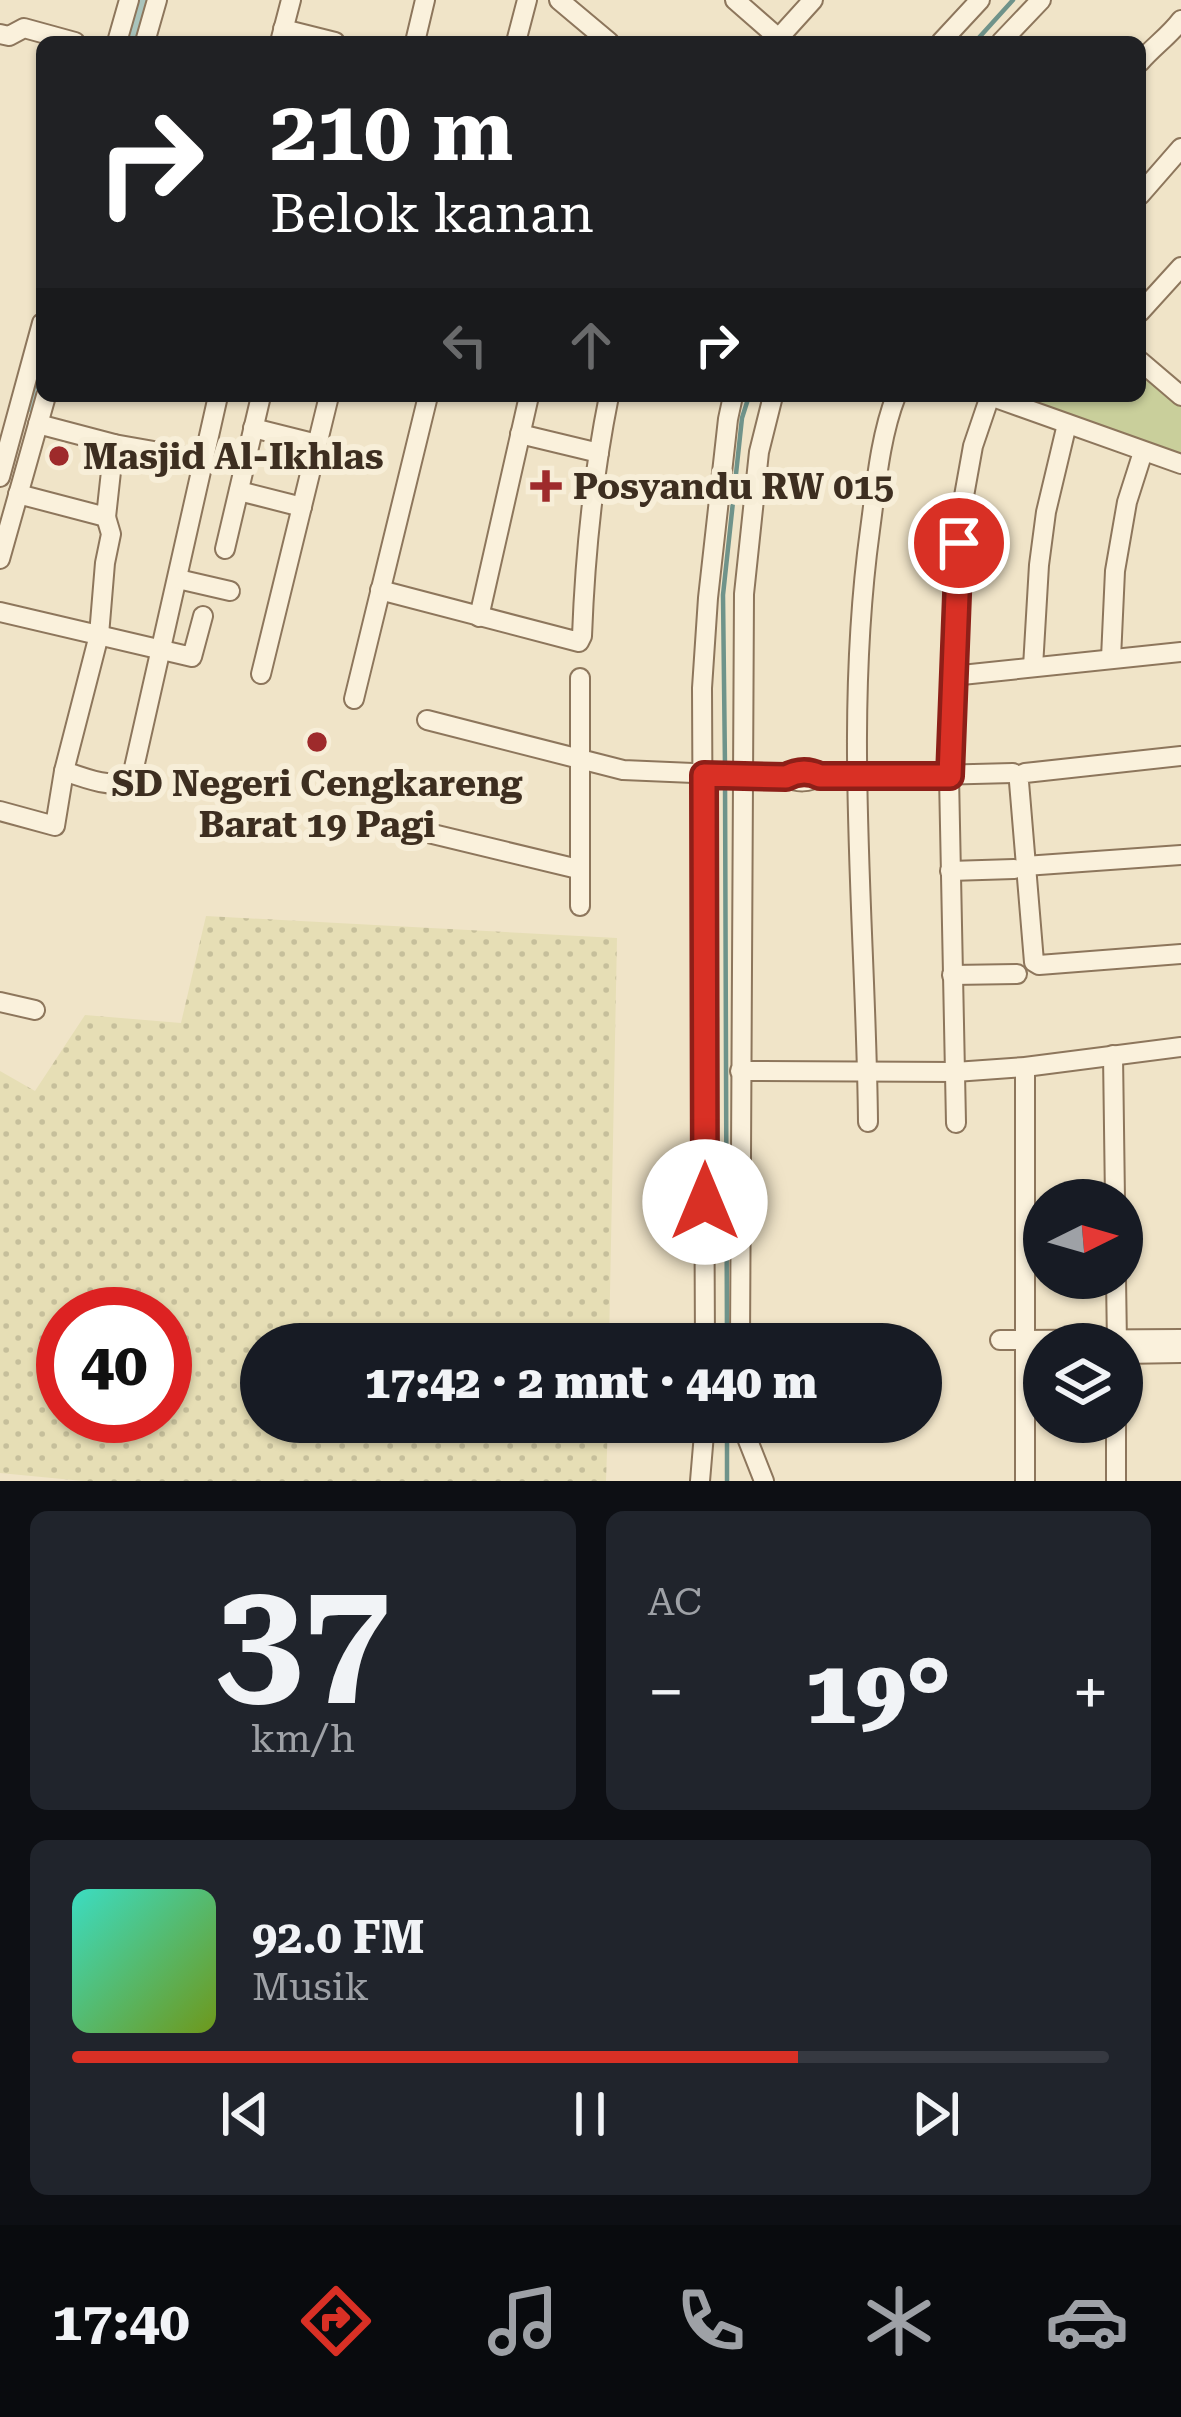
<!DOCTYPE html>
<html lang="id">
<meta charset="utf-8">
<style>
:root{--surface:#171b24;--page:#20242c;--text:#f1f3f6;--muted:#9ea1a6;--line:#363941;--accent:#d93025}
body{margin:0;font-family:"Roboto Serif",serif;background:var(--page);color:var(--text);height:100vh;display:flex;flex-direction:column;font-size:45px;white-space:nowrap}
*{box-sizing:border-box;margin:0}
p{font-size:39px;color:var(--muted)}
.icon{flex:none;width:66px;height:66px;fill:none;stroke:currentColor;stroke-width:2;stroke-linecap:round;stroke-linejoin:round}
.map{position:relative;height:1481px;overflow:hidden}
.side{display:flex;flex-direction:column;gap:30px;padding:30px;background:#0d0f14;flex:1}
.side>*{flex:none}
.banner{position:absolute;left:36px;top:36px;width:1110px;height:366px;border-radius:18px;box-shadow:0 3px 9px #0004;background:#202124;color:#fff;overflow:hidden}
.needle{width:78px;rotate:85deg}
.buttons{position:absolute;left:1023px;top:1179px;display:grid;gap:24px}
.buttons a{display:grid;place-items:center;width:120px;height:120px;border-radius:50%;background:var(--surface);box-shadow:0 3px 9px #0004;font-size:60px}
.speed{position:absolute;left:36px;top:1287px;display:flex;gap:24px;font-size:60px;font-weight:700;text-align:center}
.speed>*{display:grid;place-content:center;width:156px;height:156px;border-radius:50%;background:var(--surface);box-shadow:0 3px 9px #0004;line-height:1}
.speed .limit{border:18px solid #d22;background:#fff;color:#111}
.pin{position:absolute;display:grid;place-items:center;width:102px;height:102px;color:#fff;margin:-51px;border:6px solid #fff;border-radius:50%;box-shadow:0 3px 12px #0007}
.me{position:absolute;width:132px;margin:-66px;rotate:0deg;stroke-linejoin:round;filter:drop-shadow(0 0 9px #0008)}
.turn{display:flex;align-items:center;gap:42px;height:252px;padding:0 36px;font-size:54px}
.turn .icon{width:156px;height:156px;stroke-width:2.5}
.turn b{display:block;font-size:84px;line-height:102px}
.lanes{display:flex;align-items:center;height:114px;padding:0 36px;background:#0003;justify-content:center;gap:60px;direction:ltr}
.lanes .off{opacity:.35}
.big{font-size:90px;font-weight:800;line-height:1.1}
.side .tile{flex:1;display:flex;flex-direction:column;justify-content:center;gap:18px;min-width:0;padding:0 42px;border-radius:18px;background:var(--page)}
.side .dial{align-items:center;gap:0}
.dial b{font-size:156px;line-height:1}
.song{display:flex;align-items:center;gap:36px}
.cover{width:144px;height:144px;border-radius:18px;background:linear-gradient(135deg,hsl(170 70% 55%),hsl(80 70% 35%))}
.played{height:12px;border-radius:6px;background:linear-gradient(90deg,var(--accent) 70%,var(--line) 70%)}
.keys{display:flex;justify-content:space-around;direction:ltr}
.heat{display:flex;justify-content:space-between;align-items:center;font-size:66px;direction:ltr}
.side .tiles{flex:1;display:grid;gap:30px;grid-template-columns:1fr 1fr}
.tile:last-child{grid-column:span 2}
.trip{position:absolute;left:240px;top:1323px;width:702px;height:120px;border-radius:60px;background:var(--surface);box-shadow:0 3px 9px #0004;font-weight:800;line-height:120px;text-align:center}
.menu{display:flex;height:192px;justify-content:space-around;align-items:center;background:#090b0e;color:var(--muted)}
.menu .icon{width:84px;height:84px}
.menu .selected{color:var(--accent)}
.menu b{font-size:54px;color:var(--text)}
.map>svg:first-child{display:block}
.farmland{fill:url(#farmland-dots);fill-rule:evenodd}
.park{fill:#c9cf9b}
.lines{fill:none;stroke-linecap:round;stroke-linejoin:round}
.stream{stroke:#6f938a;stroke-width:4.5}
.canal{stroke:#a9c4bc;stroke-width:15}
.minor-casing{stroke:#8d765c;stroke-width:22}
.minor{stroke:#faf1dc;stroke-width:18}
.route-casing{stroke:#8d1f18;stroke-width:30}
.route{stroke:#d93025;stroke-width:21}
.poi-dot{fill:#9e2a2b;stroke:#f7eed8;stroke-width:4.5}
.labels{text-anchor:middle;stroke-width:12;stroke-linejoin:round;paint-order:stroke}
.poi-label{font-size:36px;font-weight:bold;fill:#3d2e20;stroke:#f7eed8;text-anchor:start}
</style>
<div class="map">
<svg width="1181" height="1481" viewBox="0 0 1181 1481">
<defs>
<pattern id="farmland-dots" width="8" height="8" patternUnits="userSpaceOnUse" patternTransform="scale(3)"><rect width="8" height="8" fill="#e6deb5"/><path d="M2 2h.1M6 6h.1" fill="none" stroke="#c6bf9b" stroke-width="1.8" stroke-linecap="round"/></pattern>
</defs>
<rect width="100%" height="100%" fill="#f0e4c8"/>
<!-- farmland -->
<path class="farmland" d="M206,916L617,938L609,1344H261V1422H608L606,1481H83L0,1473V1071L35,1091L85,1015L181,1023ZM63,1314H165V1416H63Z"/>
<!-- park -->
<path class="park" d="M1140,368L1181,402V454L1008,396H1140Z"/>
<g class="lines">
<!-- stream -->
<g class="stream">
<path d="M975,42L1013,0"/>
<path d="M725,766L723,595L742,418L749,396"/>
<path d="M725,778L727,1344"/>
<path d="M727,1422V1481"/>
</g>
<!-- canal -->
<g class="canal">
<path d="M135,42L146,0"/>
<path d="M34,406L42,379"/>
</g>
<!-- minor casing -->
<g class="minor-casing">
<g id="minor">
<path d="M559,0L609,42"/>
<path d="M735,0L783,42"/>
<path d="M283,29L335,42"/>
<path d="M0,34L9,36L24,28L75,42"/>
<path d="M117,42L129,0"/>
<path d="M145,42L157,0"/>
<path d="M280,42L291,0"/>
<path d="M415,42L425,0"/>
<path d="M516,42L527,0"/>
<path d="M775,42L813,0"/>
<path d="M941,42L980,0"/>
<path d="M1001,42L1041,0"/>
<path d="M1140,62C1153,47 1170,35 1181,20"/>
<path d="M1140,195L1181,148"/>
<path d="M1140,312L1181,267"/>
<path d="M1140,361L1181,396"/>
<path d="M990,396L1181,464"/>
<path d="M38,424L114,444"/>
<path d="M253,428L317,444"/>
<path d="M520,434L599,453"/>
<path d="M0,477L42,323"/>
<path d="M239,491L302,507"/>
<path d="M18,494L106,517L114,444L205,460"/>
<path d="M106,517L111,534L105,563L99,635L64,771C84,778 112,789 131,781L218,396"/>
<path d="M225,549L261,396"/>
<path d="M0,559L46,396"/>
<path d="M178,579L230,591"/>
<path d="M380,590L579,642L582,636C585,556 593,475 609,396"/>
<path d="M0,612L192,657L203,616"/>
<path d="M479,617L529,396"/>
<path d="M1111,658L1115,571L1127,502L1143,452"/>
<path d="M1033,667L1039,565L1046,512L1067,424"/>
<path d="M261,674L329,396"/>
<path d="M952,676L1181,652"/>
<path d="M580,678V906"/>
<path d="M354,699L428,396"/>
<path d="M427,720L623,770L786,777C797,783 809,783 820,776"/>
<path d="M1181,756L1025,773L1020,775L1019,782L1034,962L1039,965L1181,954"/>
<path d="M813,773L820,776L856,777L1013,773"/>
<path d="M0,811L55,826L64,771"/>
<path d="M416,830L578,869"/>
<path d="M1025,866L1181,855"/>
<path d="M950,871L1014,869"/>
<path d="M952,975L1017,974"/>
<path d="M0,1002L35,1010"/>
<path d="M1113,1055L1115,1200"/>
<path d="M740,1071L955,1072L1025,1067L1181,1047"/>
<path d="M868,1122C866,925 843,727 870,530C876,486 880,437 896,396"/>
<path d="M956,1123L949,776L954,612L964,496L973,446L990,396"/>
<path d="M1116,1278L1117,1344"/>
<path d="M1000,1340L1181,1339"/>
<path d="M705,1344L702,688L708,598L728,419L733,396"/>
<path d="M740,1344L744,594L759,452L773,396"/>
<path d="M1122,1354L1181,1353"/>
<path d="M744,1422L745,1433L764,1481"/>
<path d="M700,1481L705,1422"/>
<path d="M1025,1481V1067"/>
<path d="M1116,1481V1422"/>
</g>
</g>
<!-- minor -->
<use href="#minor" class="minor"/>
</g>
<g class="lines">
<!-- route casing -->
<g class="route-casing">
<path id="route" d="M705,1202L704,775L786,777C797,771 808,770 820,776H950L959,543"/>
</g>
<!-- route -->
<use href="#route" class="route"/>
</g>
<!-- markers -->
<g class="poi-dot">
<circle cx="59" cy="456" r="12"/>
<path d="M540 468h12v12h12v12h-12v12h-12v-12h-12v-12h12z"/>
<circle cx="317" cy="742" r="12"/>
</g>
<g class="labels">
<!-- poi labels -->
<g class="poi-label">
<text x="83" y="469">Masjid Al-Ikhlas</text>
<text x="573" y="499">Posyandu RW 015</text>
<text x="317" y="796" text-anchor="middle">SD Negeri Cengkareng<tspan x="317" dy="41">Barat 19 Pagi</tspan></text>
</g>
</g>
</svg>
<div class="buttons">
<a><svg class="needle" viewBox="-14 -14 28 28"><path d="M0-13l5 13h-10z" fill="#e53935"/><path d="M0 13l5-13h-10z" fill="#9ea1a6"/></svg></a>
<a><svg class="icon" aria-label="layers" viewBox="0 0 24 24"><path d="M12 4l9 5-9 5-9-5zM3 14l9 5 9-5"/></svg></a>
</div>
<div class="speed"><div class="limit">40</div></div>
<div class="pin" style="left:959px;top:543px;background:#d93025"><svg class="icon" aria-label="arrive" viewBox="0 0 24 24"><path d="M6 21V4h12l-3 4 3 4H6"/></svg></div>
<svg class="me" style="left:705px;top:1202px" viewBox="-20 -20 40 40"><circle r="19" fill="#fff"/><path d="M0-13L10 11 0 6-10 11z" fill="#d93025"/></svg>
<div class="trip">17:42 · 2 mnt · 440 m</div>
<div class="banner">
<div class="turn"><svg class="icon" aria-label="right" viewBox="0 0 24 24"><path d="M7 20v-9h11M14 6l5 5-5 5"/></svg><div><b>210 m</b>Belok kanan</div></div>
<div class="lanes"><svg class="icon off" aria-label="left" viewBox="0 0 24 24"><path d="M17 20v-9H6M10 6l-5 5 5 5"/></svg><svg class="icon off" aria-label="ahead" viewBox="0 0 24 24"><path d="M12 20V5M6 11l6-6 6 6"/></svg><svg class="icon" aria-label="right" viewBox="0 0 24 24"><path d="M7 20v-9h11M14 6l5 5-5 5"/></svg></div>
</div>
</div>
<section class="side">
<div class="tiles">
<div class="tile dial"><b>37</b><p>km/h</p></div>
<div class="tile"><p>AC</p>
<div class="heat"><a>−</a><b class="big">19°</b><a>+</a></div>
</div>
<div class="tile">
<div class="song"><i class="cover"></i><div><b>92.0 FM</b><p>Musik</p></div></div>
<div class="played"></div>
<div class="keys"><svg class="icon" aria-label="previous" viewBox="0 0 24 24"><path d="M18 5L8 12l10 7zM5 5v14"/></svg><svg class="icon" aria-label="pause" viewBox="0 0 24 24"><path d="M8 5v14M16 5v14"/></svg><svg class="icon" aria-label="next" viewBox="0 0 24 24"><path d="M6 5l10 7-10 7zM19 5v14"/></svg></div>
</div>
</div>
</section>
<nav class="menu">
<b>17:40</b>
<svg class="icon selected" aria-label="directions" viewBox="0 0 24 24"><path d="M12 3l9 9-9 9-9-9zM9 14v-3h6M13 9l2 2-2 2"/></svg>
<svg class="icon" aria-label="music" viewBox="0 0 24 24"><path d="M9 18V5l10-2v13"/><circle cx="6" cy="18" r="3"/><circle cx="16" cy="16" r="3"/></svg>
<svg class="icon" aria-label="phone" viewBox="0 0 24 24"><path d="M5 4h4l2 5-3 2q2 4 5 5l2-3 5 2v4C11 20 4 13 5 4z"/></svg>
<svg class="icon" aria-label="climate" viewBox="0 0 24 24"><path d="M12 3v18M4 7l16 10M4 17L20 7"/></svg>
<svg class="icon" aria-label="car" viewBox="0 0 24 24"><path d="M5 17H2v-5l4-1 3-4h7l3 4 3 1v5h-3M9 17h6M6 11h13"/><circle cx="7" cy="17" r="2"/><circle cx="17" cy="17" r="2"/></svg>
</nav>
